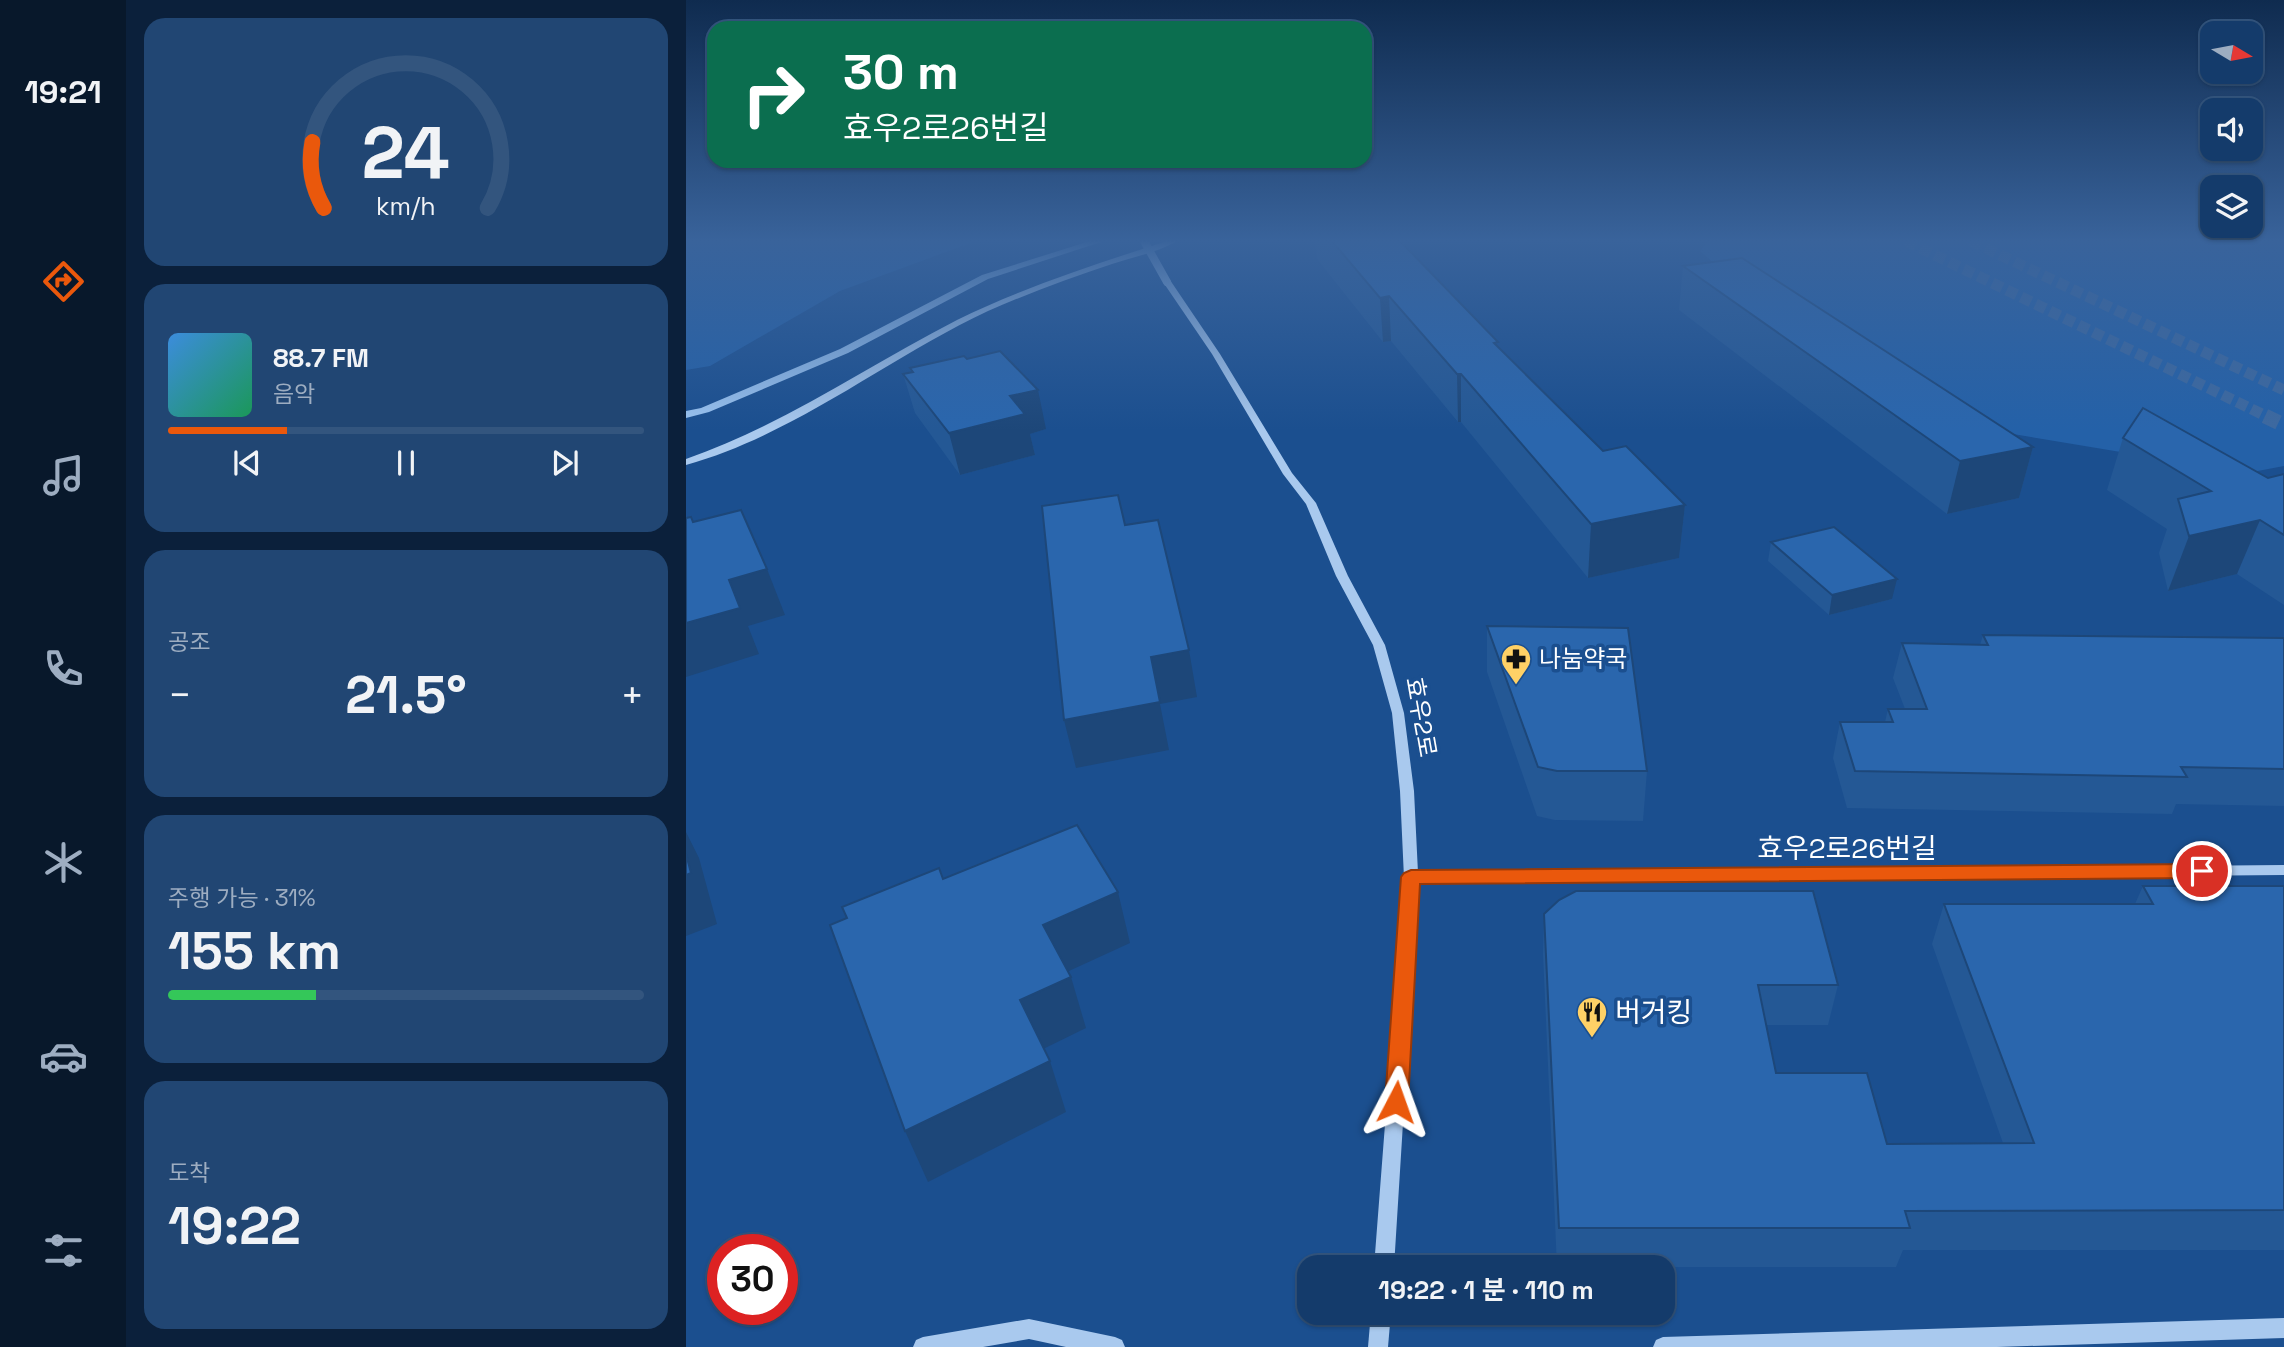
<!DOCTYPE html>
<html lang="ko">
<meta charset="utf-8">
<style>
:root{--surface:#143b6b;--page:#214673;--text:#f1f3f6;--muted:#9dadc1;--line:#33557e;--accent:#ea580c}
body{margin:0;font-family:"Space Grotesk","Noto Sans KR",sans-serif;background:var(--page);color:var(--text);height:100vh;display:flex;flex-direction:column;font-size:26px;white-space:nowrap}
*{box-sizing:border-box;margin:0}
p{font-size:23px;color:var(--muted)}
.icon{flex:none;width:38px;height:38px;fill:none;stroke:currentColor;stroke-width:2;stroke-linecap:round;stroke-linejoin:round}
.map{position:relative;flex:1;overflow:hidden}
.details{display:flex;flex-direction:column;gap:18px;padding:18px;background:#0b203b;width:560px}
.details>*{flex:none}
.hud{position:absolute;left:21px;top:21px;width:665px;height:147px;border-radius:21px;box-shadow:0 2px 5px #0004,0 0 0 2px var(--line);background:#0b6e4f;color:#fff;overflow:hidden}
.needle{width:46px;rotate:100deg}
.controls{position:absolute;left:1514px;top:21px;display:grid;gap:14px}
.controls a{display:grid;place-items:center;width:63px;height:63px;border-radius:14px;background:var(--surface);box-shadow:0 2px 5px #0004,0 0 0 2px var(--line);font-size:35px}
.speed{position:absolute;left:21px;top:1234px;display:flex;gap:14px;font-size:35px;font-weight:700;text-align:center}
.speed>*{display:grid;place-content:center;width:91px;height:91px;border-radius:50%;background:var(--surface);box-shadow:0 2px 5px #0004,0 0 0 2px var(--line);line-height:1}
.speed .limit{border:10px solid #d22;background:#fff;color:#111}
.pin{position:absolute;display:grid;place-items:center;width:60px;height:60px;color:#fff;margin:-30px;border:4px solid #fff;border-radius:50%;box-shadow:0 2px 7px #0007}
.me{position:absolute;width:77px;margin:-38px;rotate:4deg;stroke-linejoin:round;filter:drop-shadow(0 0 5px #0008)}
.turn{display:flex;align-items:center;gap:24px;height:147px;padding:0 21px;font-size:32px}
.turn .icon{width:91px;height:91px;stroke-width:2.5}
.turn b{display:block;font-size:49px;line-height:60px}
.big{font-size:52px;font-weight:700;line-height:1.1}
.details .card{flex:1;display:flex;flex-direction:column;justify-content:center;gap:10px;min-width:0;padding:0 24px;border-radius:21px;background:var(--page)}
.details .dial{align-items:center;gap:0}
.dial svg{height:182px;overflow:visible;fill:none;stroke:var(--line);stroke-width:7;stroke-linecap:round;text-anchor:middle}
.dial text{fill:var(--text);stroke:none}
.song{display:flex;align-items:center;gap:21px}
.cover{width:84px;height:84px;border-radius:10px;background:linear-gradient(135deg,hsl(210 70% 55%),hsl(150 70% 35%))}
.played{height:7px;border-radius:4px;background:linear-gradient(90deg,var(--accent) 25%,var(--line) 25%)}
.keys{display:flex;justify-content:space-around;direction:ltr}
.heat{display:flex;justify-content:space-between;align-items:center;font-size:38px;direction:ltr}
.charge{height:10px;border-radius:5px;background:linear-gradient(90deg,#34c759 31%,var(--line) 0)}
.trip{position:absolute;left:611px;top:1255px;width:378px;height:70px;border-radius:21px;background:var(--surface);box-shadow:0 2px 5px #0004,0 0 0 2px var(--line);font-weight:700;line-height:70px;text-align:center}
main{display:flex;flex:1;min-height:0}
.menu{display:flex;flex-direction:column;width:126px;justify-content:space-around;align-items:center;background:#08182b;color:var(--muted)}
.menu .icon{width:49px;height:49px}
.menu .selected{color:var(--accent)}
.menu b{font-size:32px;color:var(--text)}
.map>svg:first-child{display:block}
.green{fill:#2461a8}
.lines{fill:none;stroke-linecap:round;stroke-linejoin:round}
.stream{fill:#9cc4f0;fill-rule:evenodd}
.major-tunnel-far1{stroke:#3d69a0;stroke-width:11;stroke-dasharray:11 5;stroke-linecap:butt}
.major-tunnel{stroke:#3d69a0;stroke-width:15;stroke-dasharray:15 7;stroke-linecap:butt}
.minor{fill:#a9c9ee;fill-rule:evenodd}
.minor-bridge{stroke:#a9c9ee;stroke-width:8}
.wall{fill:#245895}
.shaded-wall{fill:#1d4779}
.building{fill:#2a66ad;stroke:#1d4779;stroke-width:2}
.route{fill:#ea580c;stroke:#983908;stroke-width:2}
.labels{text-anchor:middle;stroke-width:7;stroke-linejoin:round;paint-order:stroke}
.poi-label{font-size:24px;fill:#fff;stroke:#1b4f8f;text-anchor:start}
.street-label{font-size:24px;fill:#fff;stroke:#1b4f8f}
.near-street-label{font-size:28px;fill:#fff;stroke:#1b4f8f}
.near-poi-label{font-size:28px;fill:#fff;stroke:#1b4f8f;text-anchor:start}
</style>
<main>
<nav class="menu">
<b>19:21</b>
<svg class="icon selected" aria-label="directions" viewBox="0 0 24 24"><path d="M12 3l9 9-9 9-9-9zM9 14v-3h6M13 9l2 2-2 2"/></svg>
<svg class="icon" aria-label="music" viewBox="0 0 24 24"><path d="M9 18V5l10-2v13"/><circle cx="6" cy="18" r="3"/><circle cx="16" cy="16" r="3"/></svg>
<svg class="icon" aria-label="phone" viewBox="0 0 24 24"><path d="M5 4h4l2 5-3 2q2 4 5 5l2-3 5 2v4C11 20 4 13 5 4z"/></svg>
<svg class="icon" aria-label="climate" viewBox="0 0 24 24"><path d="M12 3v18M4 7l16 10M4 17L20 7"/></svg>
<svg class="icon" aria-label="car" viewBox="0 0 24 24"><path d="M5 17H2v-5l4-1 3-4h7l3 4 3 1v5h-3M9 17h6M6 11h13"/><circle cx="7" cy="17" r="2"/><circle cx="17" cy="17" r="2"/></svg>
<svg class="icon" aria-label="filters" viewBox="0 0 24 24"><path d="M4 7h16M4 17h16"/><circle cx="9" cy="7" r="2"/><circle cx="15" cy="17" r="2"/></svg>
</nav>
<section class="details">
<div class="card dial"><svg viewBox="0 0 100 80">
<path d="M14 69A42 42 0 1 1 86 69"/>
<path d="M14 69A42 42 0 0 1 9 40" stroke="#ea580c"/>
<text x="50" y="56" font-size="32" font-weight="700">24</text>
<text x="50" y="72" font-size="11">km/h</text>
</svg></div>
<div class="card">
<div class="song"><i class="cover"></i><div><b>88.7 FM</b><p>음악</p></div></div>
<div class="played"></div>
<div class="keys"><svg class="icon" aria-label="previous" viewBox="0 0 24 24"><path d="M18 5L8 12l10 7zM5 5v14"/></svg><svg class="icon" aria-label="pause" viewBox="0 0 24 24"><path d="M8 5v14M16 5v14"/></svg><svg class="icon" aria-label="next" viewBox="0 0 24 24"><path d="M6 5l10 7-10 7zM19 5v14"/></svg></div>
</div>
<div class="card"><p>공조</p>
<div class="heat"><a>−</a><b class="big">21.5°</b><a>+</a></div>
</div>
<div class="card"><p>주행 가능 · 31%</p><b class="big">155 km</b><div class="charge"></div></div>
<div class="card"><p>도착</p><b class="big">19:22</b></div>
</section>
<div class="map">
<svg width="1598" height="1347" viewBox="0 0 1598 1347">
<rect width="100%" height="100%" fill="#1b4f8f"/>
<!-- green -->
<g class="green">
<path d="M0,241H290L154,291L24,366L0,370Z"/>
<path d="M1022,241H1598V466L1561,473L1285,427L1124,347L1014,251Z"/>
</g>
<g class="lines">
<!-- stream -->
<path class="stream" d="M404,241H418L302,279L162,353L23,412L0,418V411L15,408L154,349L296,275Z"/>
<!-- major-tunnel-far1 -->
<g class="major-tunnel-far1">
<path d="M1220,241L1582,417"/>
<path d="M1285,241L1598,390"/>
</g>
<!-- major-tunnel -->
<path class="major-tunnel" d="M1579,416L1598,425"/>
<!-- minor -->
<g class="minor">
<path d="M481,241H491C473,252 447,257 426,264C384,278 343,293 302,311C200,359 110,434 0,465V459C98,425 179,367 271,320C338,287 410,264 481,241Z"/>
<path d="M478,280H484L534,354L606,473L630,503L662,576L699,645L718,713L728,791L732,873L1598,865V875L732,883L708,1267H688L718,878L714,791L706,713L687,645L650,576L620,504L597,474L526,354L477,282Z"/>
<path d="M685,1312H705L702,1347H682Z"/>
<path d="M1598,1318V1338L1311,1347H967L970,1340L977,1337Z"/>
<path d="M343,1319L429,1337L436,1340L439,1347H380L343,1339L297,1347H227L230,1340L237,1337Z"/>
</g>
<!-- minor-bridge -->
<path class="minor-bridge" d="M458,241L481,282"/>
</g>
<!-- wall -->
<g class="wall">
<path d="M629,241H714L812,347L917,451L999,505L993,558L902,578L775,422H772L705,341L697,342L631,259Z"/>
<path d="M997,266L1347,447L1333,498L1261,514L993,310Z"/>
<path d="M224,368L360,429L344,434L349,455L274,475L229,413L217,374L225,372Z"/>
<path d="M1437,438L1582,478L1598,474V605L1551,574L1482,591L1473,553L1481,529L1421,490Z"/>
<path d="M1085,542L1206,599L1143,615L1082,561Z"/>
<path d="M801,626L961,771L957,821L869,820L851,816L801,672Z"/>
<path d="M1297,635L1598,638V806L1490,804L1486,814L1161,808L1147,758L1154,722H1199L1202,709H1219L1207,678L1216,643L1294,645Z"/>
<path d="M1457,886H1598V1250H1217L1210,1267H871L857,954L858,914L1152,985L1142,1025H1080L1090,1073L1201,1144L1317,1143L1246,944L1258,904H1449Z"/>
</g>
<!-- shaded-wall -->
<g class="shaded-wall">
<path d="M703,296L705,341L697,342L694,298Z"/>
<path d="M771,374H775V422H772Z"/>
<path d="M352,390L360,429L344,434L349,455L274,475L263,433L324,396Z"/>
<path d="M1347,447L1333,498L1261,514L1274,461Z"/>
<path d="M999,505L993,558L902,578L905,524Z"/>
<path d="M1574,520L1551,574L1482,591L1503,536Z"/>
<path d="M81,569L99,615L62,626L73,654L0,677V623L43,580Z"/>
<path d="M1211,579L1206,599L1143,615L1146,595Z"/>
<path d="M503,650L511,697L474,704L483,750L390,768L378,720L465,657Z"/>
<path d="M0,832L13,858L31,924L0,936Z"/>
<path d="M432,892L444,943L372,976L357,925Z"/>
<path d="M385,977L400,1028L351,1052L334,1000Z"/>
<path d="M364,1061L380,1112L242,1182L219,1131Z"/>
</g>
<!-- building -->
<g class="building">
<path d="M646,241H714L812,342L808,343L917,451L940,446L999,505L905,524L775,374H771L703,296L694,298Z"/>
<path d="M1056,258L1347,447L1274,461L997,266Z"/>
<path d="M314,351L352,390L324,396L339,414L263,433L217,374L227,372L224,368L278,356L281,359Z"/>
<path d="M1457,408L1582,478L1598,474V535L1574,520L1503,536L1492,499L1525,491L1437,438Z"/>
<path d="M432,495L439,525L472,520L503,650L465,657L474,702L378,720L356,506Z"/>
<path d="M55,510L81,569L43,580L54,608L0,623V518L5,517L7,522Z"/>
<path d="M1148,527L1211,579L1146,595L1085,542Z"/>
<path d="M801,626L942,628L961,771H871L852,767Z"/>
<path d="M1297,635L1598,638V769L1495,767L1501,777L1169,771L1154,722H1207L1202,709H1241L1216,643L1302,645Z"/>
<path d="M391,825L432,892L357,925L385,977L334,1000L364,1061L219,1131L144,925L161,918L156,907L253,868L257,879Z"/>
<path d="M0,854L5,873L0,875Z"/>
<path d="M1457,886H1598V1210L1219,1211L1224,1228H873L858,914L873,900L890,891H1127L1152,985H1072L1090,1073H1181L1201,1144L1348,1143L1258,904H1467Z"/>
</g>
<!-- sky -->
<linearGradient id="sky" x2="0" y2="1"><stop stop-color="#0f2b4f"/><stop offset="0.56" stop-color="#39639b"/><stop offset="1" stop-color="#39639b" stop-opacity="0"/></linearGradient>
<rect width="1598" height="430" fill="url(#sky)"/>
<!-- route -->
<path class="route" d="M1516,864L1523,866L1526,871L1523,876L1516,878L734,884L722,1102L719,1109L710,1112L702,1109L699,1102L715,877L718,873L725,870Z"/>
<!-- icons -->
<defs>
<g id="pharmacy-pin" transform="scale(1.575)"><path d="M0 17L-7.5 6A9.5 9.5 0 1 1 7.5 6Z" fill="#ffd166" stroke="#1b4f8f"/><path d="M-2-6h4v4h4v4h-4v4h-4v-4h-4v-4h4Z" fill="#111"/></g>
<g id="restaurant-pin" transform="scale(1.575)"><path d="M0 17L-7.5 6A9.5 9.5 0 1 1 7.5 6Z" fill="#ffd166" stroke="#1b4f8f"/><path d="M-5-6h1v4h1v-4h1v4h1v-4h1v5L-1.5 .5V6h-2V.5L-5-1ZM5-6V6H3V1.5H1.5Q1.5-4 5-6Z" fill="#111"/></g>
</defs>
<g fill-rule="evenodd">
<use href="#pharmacy-pin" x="830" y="659"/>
<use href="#restaurant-pin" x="906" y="1012"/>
</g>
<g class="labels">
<!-- poi labels -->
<g class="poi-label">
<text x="853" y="667">나눔약국</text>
</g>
<!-- street labels -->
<g class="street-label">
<text transform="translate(735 717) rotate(80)" y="8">효우2로</text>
</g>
<!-- near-street labels -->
<g class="near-street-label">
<text x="1161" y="858">효우2로26번길</text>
</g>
<!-- near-poi labels -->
<g class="near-poi-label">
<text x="929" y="1022">버거킹</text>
</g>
</g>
</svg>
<div class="controls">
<a><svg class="needle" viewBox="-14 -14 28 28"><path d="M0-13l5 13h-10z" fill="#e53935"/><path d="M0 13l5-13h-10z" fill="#9dadc1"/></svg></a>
<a><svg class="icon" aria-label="sound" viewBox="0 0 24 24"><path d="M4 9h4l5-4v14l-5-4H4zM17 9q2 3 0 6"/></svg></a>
<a><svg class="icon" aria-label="layers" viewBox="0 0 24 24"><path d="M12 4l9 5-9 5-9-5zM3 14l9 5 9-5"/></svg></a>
</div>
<div class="speed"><div class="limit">30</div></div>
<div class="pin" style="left:1516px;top:871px;background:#d93025"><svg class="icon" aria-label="arrive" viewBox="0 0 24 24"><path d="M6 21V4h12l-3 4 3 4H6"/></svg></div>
<svg class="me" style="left:710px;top:1102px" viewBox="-20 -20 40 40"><path d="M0-17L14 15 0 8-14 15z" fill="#ea580c" stroke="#fff" stroke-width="4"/></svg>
<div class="trip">19:22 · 1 분 · 110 m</div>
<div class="hud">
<div class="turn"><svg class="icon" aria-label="right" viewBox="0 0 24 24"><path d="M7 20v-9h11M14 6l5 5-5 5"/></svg><div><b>30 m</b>효우2로26번길</div></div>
</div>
</div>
</main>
